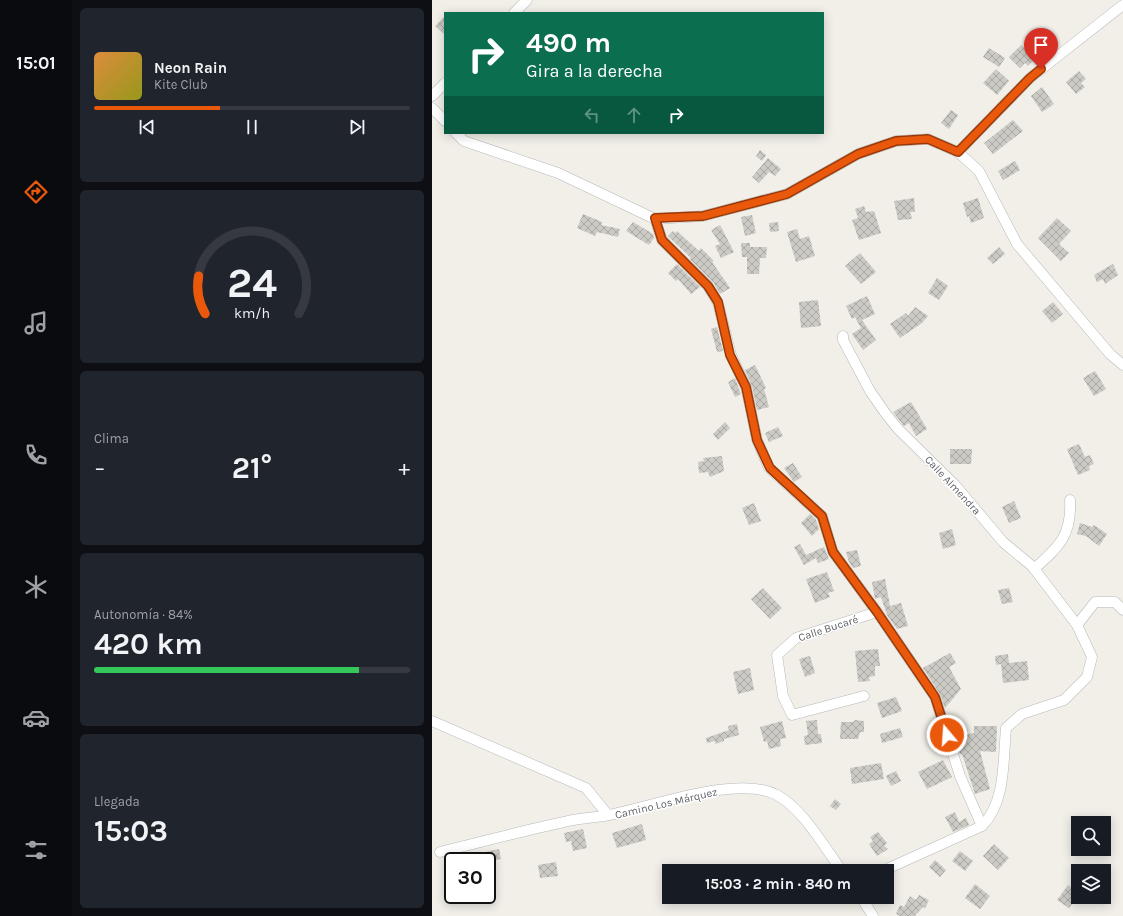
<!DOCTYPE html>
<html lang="es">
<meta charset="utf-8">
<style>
:root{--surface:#171b24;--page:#20242c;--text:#f1f3f6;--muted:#9ea1a6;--line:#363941;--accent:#ea580c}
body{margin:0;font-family:Karla,sans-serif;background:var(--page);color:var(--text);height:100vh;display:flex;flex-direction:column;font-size:15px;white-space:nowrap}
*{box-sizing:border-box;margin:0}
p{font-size:13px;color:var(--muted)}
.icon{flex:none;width:22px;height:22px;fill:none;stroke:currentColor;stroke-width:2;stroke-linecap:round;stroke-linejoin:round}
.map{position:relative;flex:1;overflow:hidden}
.details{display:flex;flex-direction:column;gap:8px;padding:8px;background:#0d0f14;width:360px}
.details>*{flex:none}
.guide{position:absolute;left:12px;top:12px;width:380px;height:122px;border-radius:0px;box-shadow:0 2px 10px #0003;background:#0b6e4f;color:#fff;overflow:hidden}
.buttons{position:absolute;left:639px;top:816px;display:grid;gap:8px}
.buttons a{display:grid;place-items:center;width:40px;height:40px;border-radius:0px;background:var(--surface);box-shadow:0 2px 10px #0003;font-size:20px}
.speed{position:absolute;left:12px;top:852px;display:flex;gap:8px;font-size:20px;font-weight:700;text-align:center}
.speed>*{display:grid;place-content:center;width:52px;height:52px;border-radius:50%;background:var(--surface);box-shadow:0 2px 10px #0003;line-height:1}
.speed .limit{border:2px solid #111;border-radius:6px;background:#fff;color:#111}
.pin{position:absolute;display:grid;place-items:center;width:34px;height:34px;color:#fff;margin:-41px -17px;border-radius:50% 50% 50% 0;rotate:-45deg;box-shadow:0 0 4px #0007}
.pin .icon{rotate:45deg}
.me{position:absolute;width:44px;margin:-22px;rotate:342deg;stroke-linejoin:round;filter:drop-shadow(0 0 3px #0008)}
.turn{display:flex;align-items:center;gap:14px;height:84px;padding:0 16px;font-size:18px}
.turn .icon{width:52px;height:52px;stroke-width:2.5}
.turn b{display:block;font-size:28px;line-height:34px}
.lanes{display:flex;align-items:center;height:38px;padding:0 16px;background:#0003;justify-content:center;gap:20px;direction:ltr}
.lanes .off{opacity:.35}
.big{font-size:30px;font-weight:700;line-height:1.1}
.details .tile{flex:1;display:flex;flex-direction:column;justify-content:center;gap:6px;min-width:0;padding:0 14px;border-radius:6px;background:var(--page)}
.details .dial{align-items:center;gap:0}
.dial svg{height:104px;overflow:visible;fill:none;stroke:var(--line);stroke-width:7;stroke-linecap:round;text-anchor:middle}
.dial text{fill:var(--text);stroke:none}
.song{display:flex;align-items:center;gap:12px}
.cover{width:48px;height:48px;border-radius:6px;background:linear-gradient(135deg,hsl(30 70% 55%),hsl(60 70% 35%))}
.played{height:4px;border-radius:2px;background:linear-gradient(90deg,var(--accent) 40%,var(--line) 40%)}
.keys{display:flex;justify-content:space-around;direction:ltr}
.heat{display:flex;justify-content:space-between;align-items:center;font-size:22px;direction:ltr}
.charge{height:6px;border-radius:3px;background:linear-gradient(90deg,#34c759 84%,var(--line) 0)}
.trip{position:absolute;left:230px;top:864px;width:232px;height:40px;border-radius:0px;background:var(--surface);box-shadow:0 2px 10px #0003;font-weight:700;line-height:40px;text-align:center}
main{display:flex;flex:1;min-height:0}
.dock{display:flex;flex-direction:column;width:72px;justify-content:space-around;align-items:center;background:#090b0e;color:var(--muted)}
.dock .icon{width:28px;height:28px}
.dock .on{color:var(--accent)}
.dock b{font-size:18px;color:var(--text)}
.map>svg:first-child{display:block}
.building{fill:url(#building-cross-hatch)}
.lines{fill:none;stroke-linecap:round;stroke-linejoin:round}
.minor-casing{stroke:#b5b8bc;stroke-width:11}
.minor{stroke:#fff;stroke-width:10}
.route-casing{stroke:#983908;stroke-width:10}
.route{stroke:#ea580c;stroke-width:7}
.labels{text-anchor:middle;stroke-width:3;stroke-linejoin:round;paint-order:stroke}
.street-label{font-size:11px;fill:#5f6368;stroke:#fff}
</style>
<main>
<nav class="dock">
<b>15:01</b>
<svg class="icon on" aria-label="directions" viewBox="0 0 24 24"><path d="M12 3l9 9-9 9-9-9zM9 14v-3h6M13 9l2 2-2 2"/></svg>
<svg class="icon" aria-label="music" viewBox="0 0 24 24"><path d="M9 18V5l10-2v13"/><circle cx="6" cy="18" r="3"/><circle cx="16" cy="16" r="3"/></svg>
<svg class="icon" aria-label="phone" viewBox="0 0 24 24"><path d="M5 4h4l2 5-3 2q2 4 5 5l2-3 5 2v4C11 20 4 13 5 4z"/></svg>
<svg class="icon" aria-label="climate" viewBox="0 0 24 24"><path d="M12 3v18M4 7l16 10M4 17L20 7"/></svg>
<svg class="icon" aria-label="car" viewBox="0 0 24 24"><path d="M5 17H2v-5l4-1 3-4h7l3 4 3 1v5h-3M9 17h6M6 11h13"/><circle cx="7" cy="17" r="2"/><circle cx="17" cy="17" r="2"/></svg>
<svg class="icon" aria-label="filters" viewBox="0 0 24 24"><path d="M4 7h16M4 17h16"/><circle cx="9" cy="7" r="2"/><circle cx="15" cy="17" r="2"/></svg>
</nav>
<section class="details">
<div class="tile">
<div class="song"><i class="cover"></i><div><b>Neon Rain</b><p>Kite Club</p></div></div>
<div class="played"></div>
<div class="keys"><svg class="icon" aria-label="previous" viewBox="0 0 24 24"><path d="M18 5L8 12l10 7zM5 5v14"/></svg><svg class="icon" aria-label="pause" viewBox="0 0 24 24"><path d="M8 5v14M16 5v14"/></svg><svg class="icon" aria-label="next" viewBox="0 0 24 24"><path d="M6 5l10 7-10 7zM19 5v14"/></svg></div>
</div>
<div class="tile dial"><svg viewBox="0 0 100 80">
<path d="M14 69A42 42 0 1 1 86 69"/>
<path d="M14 69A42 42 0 0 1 9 40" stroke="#ea580c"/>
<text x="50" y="56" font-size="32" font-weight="700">24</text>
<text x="50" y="72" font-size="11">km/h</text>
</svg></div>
<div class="tile"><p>Clima</p>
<div class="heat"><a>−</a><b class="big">21°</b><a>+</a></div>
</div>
<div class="tile"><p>Autonomía · 84%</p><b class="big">420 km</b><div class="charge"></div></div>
<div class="tile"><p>Llegada</p><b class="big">15:03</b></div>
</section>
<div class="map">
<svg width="691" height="916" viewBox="0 0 691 916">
<defs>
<pattern id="building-cross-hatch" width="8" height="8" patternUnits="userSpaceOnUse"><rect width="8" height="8" fill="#cccac5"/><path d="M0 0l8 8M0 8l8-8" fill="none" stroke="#a9a8a4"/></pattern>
</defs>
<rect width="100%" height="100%" fill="#f1efe8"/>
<!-- building -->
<g class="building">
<path d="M13,16V35L3,26Z"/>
<path d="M589,45L595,51L600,46L612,59L604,65L601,61L596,66L593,63L588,68L577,57Z"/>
<path d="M557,48L573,58L567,67L551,57Z"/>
<path d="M564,69L577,81L565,95L551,83Z"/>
<path d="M647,71L654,79L649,83L653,87L644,94L634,82Z"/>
<path d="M610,87L622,104L610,112L599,96Z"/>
<path d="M519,110L526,115L517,129L509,123Z"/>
<path d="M581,120L591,131L561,154L552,143Z"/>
<path d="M328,150L334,155L330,161L324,156Z"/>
<path d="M336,158L349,169L343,176L337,172L327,183L320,177Z"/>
<path d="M583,161L588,170L571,180L566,171Z"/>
<path d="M482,198L483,212H478L480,219L466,220L462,201Z"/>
<path d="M546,198L552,218L539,223L537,216L535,217L531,203Z"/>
<path d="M432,206L434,212L442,211L449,233L427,240L420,220L426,218L423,209Z"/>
<path d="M151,214L170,222L169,225L188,229L186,237L165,232L163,236L145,228Z"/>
<path d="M320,215L324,233L313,236L309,217Z"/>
<path d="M625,218L639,231L627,244L637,253L629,261L606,238Z"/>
<path d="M201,222L221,234L222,238L217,245L194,231Z"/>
<path d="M346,222L347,231L338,232L337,223Z"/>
<path d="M288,225L302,252L289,258L283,246L288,244L279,230Z"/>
<path d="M365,229L368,239L377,236L383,256L364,262L355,232Z"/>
<path d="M241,231L243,233L245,231L267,251L269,248L282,261L280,262L298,288L288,294L281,282L258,259L259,258L236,236Z"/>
<path d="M309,243H318V247H335L334,258H328L327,274H315V257H310Z"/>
<path d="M567,247L573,254L561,264L555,258Z"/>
<path d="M428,253L444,272L429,284L413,266Z"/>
<path d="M245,264L268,287L259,294L246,279L244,281L236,273Z"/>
<path d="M681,264L686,275L673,284L671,279L665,282L662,275Z"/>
<path d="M505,278L516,286L507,300L496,293Z"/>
<path d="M435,296L443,314L430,320L444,340L431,350L420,334L429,328L423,317L420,319L414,306Z"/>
<path d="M386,300L389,326L369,328L367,302Z"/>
<path d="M621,302L631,314L620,323L610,311Z"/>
<path d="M483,307L496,316L490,323L468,338L458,324L474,313L476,316Z"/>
<path d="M285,327L291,351L285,352L279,329Z"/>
<path d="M323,365L334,388L332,389L337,407L325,410L320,386L313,370Z"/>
<path d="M663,371L674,389L662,396L651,378Z"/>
<path d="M303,378L309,394L303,397L296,382Z"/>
<path d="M479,402L495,429L484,436L477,423L472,426L461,412Z"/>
<path d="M293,422L298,428L286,440L281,434Z"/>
<path d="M346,427L351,436L337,442L333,433Z"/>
<path d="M647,444L653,457L658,455L662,464L657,466L658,470L646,475L635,449Z"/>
<path d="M518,449H540L539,464H518Z"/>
<path d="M290,456L292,471L278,477L276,472L267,473L266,462L272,461L271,458Z"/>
<path d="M361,463L370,477L362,482L352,468Z"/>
<path d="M582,501L589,518L577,523L570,507Z"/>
<path d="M322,503L329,521L317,525L310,508Z"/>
<path d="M378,514L384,520L387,529L380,536L369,523Z"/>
<path d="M648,523L660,527L662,525L675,534L667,546L654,536L645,534Z"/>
<path d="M520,529L524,545L511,549L507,533Z"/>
<path d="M368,544L374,555L392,547L397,559L386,563L384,558L372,565L362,547Z"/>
<path d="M425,550L429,566L421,568L417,562L414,552Z"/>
<path d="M395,572L402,591L396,593L398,597L383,603L374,579Z"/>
<path d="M453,579L458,606L469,603L476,626L465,629L455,615L449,597L443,599L440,582Z"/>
<path d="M331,588L350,608L338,619L319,599Z"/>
<path d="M577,588L581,602L570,604L566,590Z"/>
<path d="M446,649L448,666H443V676L437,677L438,681L426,682L423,651Z"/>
<path d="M518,653L524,663L517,667L529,689L513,708L508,694L491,668Z"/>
<path d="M576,654L577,663L595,661L597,680L571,683L569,664L564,665L563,656Z"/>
<path d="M378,656L383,673L373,677L367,659Z"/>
<path d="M318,668L322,690L306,694L301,672Z"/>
<path d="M464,697L470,711L450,718L445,703Z"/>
<path d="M385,720L386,734H389L390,743L373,745L372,736L376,735L374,721Z"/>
<path d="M423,720L432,721V732H428L426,739H408L409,722H421Z"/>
<path d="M350,721L354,738L348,739L349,746L337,749L335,741L332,742L328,727Z"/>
<path d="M305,724L307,735L292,739V741L283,744V741L275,743L274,738L297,730L296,726Z"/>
<path d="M542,726H565L564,752L548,751L558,789L543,794L530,754H528L523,737L542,733Z"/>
<path d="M468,728L471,737L450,743L448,734Z"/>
<path d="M511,760L520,777L495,789L486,772Z"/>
<path d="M449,763L452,779L420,784L418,768Z"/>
<path d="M464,771L469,781L459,786L454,776Z"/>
<path d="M403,799L409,804L404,810L398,806Z"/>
<path d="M523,812L527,822L534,818L537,825L521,832L513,817Z"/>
<path d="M210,824L214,840L185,848L180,833Z"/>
<path d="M151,829L155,848L141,851L139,841L134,842L132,833Z"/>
<path d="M446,832L455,843L452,846L456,849L445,856L437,844L441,841L438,837Z"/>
<path d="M562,844L577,858L566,870L551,856Z"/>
<path d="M67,849L69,859L55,862L46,861L44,854Z"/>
<path d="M528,851L541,861L533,871L520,861Z"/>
<path d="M503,860L514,870L508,877L497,867Z"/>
<path d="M124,862L126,876L108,878L106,865Z"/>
<path d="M543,884L558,896L548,909L533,898Z"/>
<path d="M636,885L646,893V896L637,908L625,900Z"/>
<path d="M487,895L497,900L493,908L491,907L483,916H468L464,914L468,905L472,907L478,896L484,900Z"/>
</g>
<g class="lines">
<!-- minor casing -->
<g class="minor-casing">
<g id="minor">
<path d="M82,13L95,0"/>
<path d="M0,96L13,83"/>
<path d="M0,108L13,121"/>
<path d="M24,133L32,141L126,173L223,219L271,216L355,194L426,154L464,141L496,139L526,152L547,171L585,244L678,354L691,365"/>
<path d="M526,152L598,78L691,5"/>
<path d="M223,219L230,240L276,286L286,303L299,355L314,387L325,440L337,468L390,516L401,552L445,612L503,697L528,776L550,826"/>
<path d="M411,336V340L438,391L454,414L466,429L523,485L571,542L600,566L645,625L660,657L655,677L632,700L590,714L574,728C571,760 574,802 550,826L457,868L453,871"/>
<path d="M602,569C627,547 640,535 638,500"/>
<path d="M645,625L663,602H683L691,610"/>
<path d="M432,696L360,715L351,696L345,655L364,638L445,612"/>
<path d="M0,721L154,788L176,815"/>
<path d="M8,852C49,842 90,831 132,822C146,818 162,818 177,815C220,807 306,774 345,795C372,810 392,847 410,871"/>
<path d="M429,897L441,916"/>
</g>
</g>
<!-- minor -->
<use href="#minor" class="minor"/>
</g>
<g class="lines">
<!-- route casing -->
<g class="route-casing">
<path id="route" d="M515,735L503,697L445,612L401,552L390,516L338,468L325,440L314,387L298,355L286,302L276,286L230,240L223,218L271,216L355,194L426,154L464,141L496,139L526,152L598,78L609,69"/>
</g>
<!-- route -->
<use href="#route" class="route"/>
</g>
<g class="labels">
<!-- street labels -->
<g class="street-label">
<text transform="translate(521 485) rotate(47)" y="4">Calle Almendra</text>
<text transform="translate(396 628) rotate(-18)" y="4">Calle Bucaré</text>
<text transform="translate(234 803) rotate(-13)" y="4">Camino Los Márquez</text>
</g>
</g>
</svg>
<div class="buttons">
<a><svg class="icon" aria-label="search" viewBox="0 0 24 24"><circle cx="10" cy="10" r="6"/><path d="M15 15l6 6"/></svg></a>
<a><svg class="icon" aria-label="layers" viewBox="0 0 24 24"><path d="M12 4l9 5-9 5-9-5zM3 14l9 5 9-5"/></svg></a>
</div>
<div class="speed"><div class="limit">30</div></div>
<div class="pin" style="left:609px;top:69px;background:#d93025"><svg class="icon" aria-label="arrive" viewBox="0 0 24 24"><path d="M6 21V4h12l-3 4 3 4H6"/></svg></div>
<svg class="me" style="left:515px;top:735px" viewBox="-20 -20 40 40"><circle r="17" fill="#ea580c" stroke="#fff" stroke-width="3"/><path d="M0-11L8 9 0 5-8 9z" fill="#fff"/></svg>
<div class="trip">15:03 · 2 min · 840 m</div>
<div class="guide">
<div class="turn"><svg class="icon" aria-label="right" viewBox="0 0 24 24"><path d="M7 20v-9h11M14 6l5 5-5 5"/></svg><div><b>490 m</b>Gira a la derecha</div></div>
<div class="lanes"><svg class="icon off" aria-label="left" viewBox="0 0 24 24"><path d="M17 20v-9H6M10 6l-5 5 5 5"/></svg><svg class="icon off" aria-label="ahead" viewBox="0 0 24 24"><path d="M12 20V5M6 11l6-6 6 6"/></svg><svg class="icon" aria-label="right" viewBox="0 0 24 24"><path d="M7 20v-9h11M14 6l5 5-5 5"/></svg></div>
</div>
</div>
</main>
